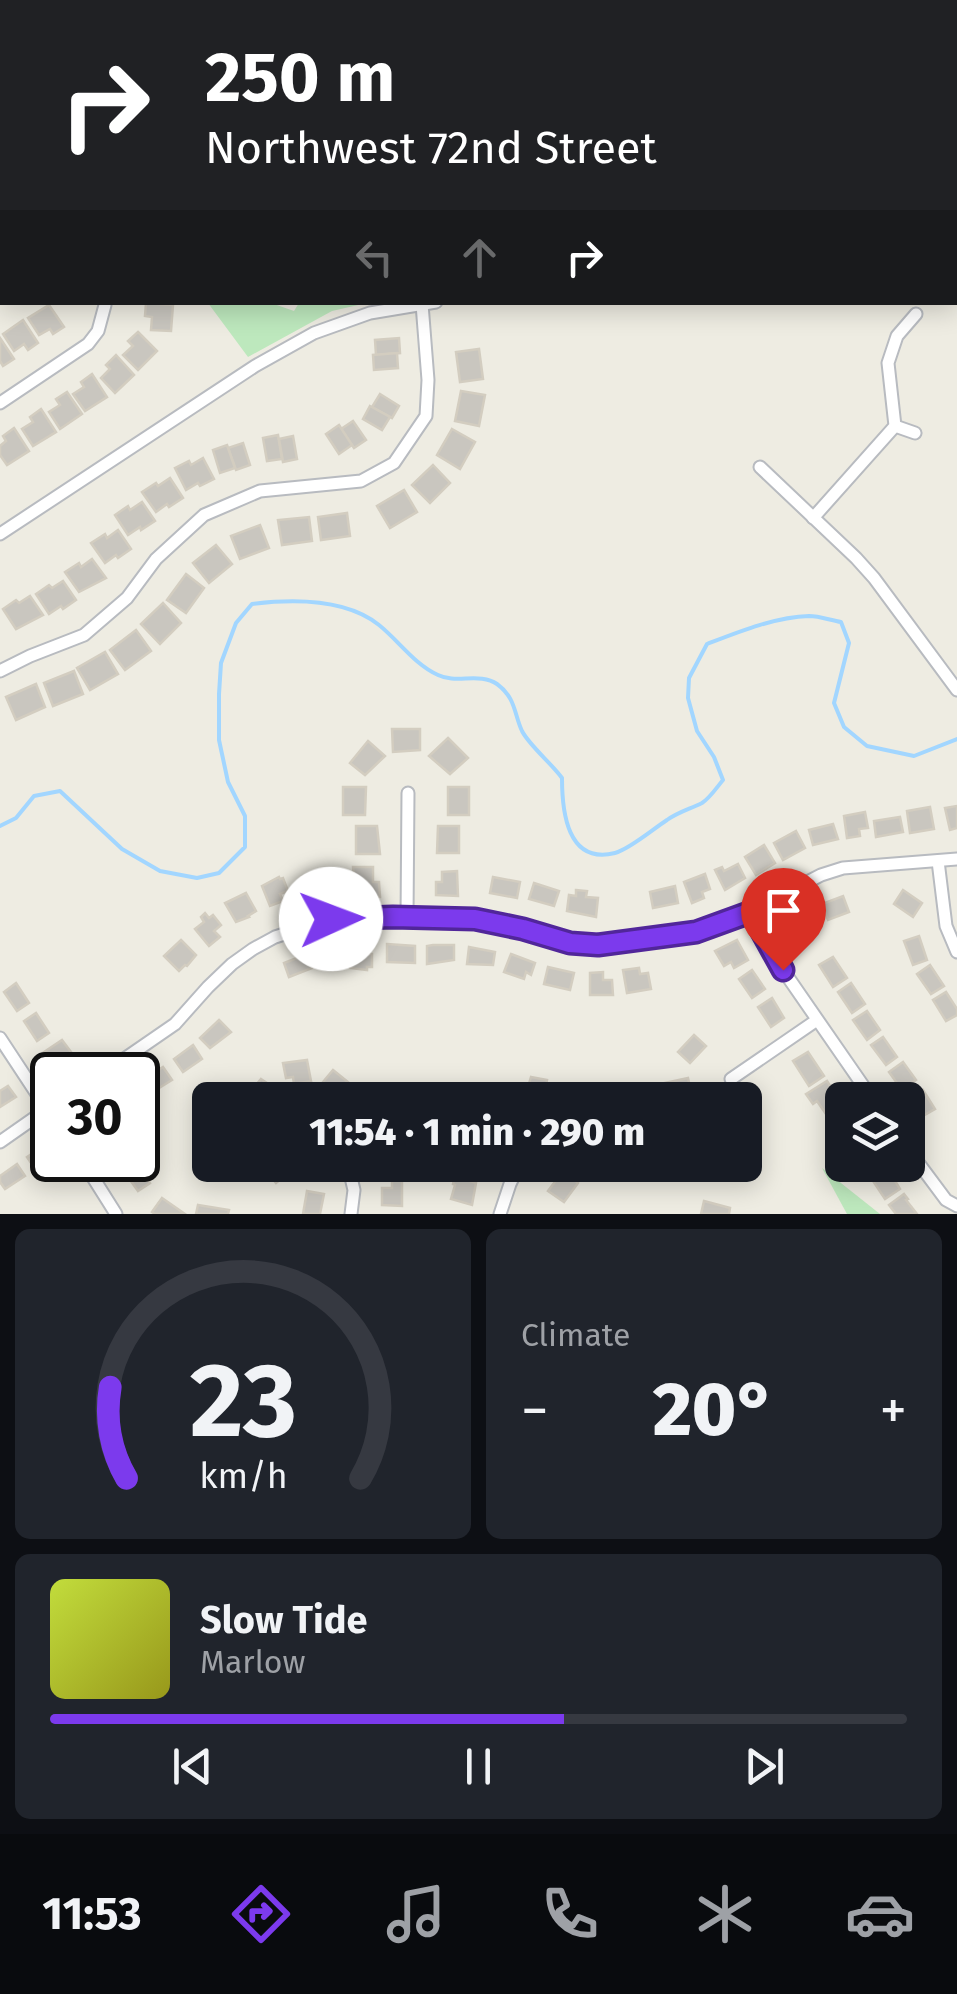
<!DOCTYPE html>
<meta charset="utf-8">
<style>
:root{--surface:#171b24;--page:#20242c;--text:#f1f3f6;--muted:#9ea1a6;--line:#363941;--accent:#7c3aed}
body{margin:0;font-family:"Fira Sans",sans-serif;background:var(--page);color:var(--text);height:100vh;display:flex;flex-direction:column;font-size:38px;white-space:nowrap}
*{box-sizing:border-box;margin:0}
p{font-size:32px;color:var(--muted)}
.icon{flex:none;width:55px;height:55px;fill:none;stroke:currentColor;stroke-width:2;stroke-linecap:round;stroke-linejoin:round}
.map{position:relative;height:1214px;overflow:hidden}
.sheet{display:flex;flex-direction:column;gap:15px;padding:15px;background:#0d0f14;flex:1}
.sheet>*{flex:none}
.banner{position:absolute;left:0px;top:0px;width:958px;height:305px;box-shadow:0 5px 25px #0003;background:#202124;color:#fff;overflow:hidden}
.tools{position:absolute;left:825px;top:1082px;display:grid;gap:20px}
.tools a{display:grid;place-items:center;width:100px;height:100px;border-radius:15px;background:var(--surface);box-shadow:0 5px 25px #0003;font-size:50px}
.speed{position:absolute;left:30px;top:1052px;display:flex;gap:20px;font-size:50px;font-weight:700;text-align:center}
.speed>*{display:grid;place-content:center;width:130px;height:130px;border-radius:50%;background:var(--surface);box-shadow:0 5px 25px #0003;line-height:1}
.speed .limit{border:5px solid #111;border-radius:15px;background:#fff;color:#111}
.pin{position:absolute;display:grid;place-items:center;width:85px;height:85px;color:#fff;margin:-102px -42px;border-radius:50% 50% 50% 0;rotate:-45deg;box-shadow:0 0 10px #0007}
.pin .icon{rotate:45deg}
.me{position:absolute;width:110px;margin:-55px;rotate:88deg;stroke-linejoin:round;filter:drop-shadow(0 0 8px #0008)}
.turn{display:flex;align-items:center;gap:35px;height:210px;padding:0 40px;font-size:45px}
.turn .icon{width:130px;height:130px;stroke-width:2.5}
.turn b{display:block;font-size:70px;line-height:85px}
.lanes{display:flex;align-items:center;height:95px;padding:0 40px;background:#0003;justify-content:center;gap:50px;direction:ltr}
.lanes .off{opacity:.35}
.big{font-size:75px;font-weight:800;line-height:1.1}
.sheet .widget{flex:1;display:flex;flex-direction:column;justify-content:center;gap:15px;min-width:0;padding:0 35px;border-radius:15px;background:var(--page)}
.sheet .dial{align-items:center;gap:0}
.dial svg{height:260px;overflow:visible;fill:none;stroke:var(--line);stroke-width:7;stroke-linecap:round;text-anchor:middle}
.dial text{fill:var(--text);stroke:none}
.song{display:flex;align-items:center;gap:30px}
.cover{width:120px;height:120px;border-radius:15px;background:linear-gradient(135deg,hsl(70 70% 55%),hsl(60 70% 35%))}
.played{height:10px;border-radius:5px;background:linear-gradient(90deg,var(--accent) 60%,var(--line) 60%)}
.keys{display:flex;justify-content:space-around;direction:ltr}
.heat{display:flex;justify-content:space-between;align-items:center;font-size:55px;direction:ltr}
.sheet .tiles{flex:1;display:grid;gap:15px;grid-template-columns:1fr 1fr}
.widget:last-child{grid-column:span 2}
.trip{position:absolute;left:192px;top:1082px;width:570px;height:100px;border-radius:15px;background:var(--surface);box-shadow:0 5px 25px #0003;font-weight:800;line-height:100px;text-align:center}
.tab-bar{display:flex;height:160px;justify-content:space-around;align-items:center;background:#090b0e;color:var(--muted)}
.tab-bar .icon{width:70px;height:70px}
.tab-bar .current{color:var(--accent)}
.tab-bar b{font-size:45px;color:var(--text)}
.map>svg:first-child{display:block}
.green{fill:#bde8bd}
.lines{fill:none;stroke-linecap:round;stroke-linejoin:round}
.stream{stroke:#a2d6ff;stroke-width:4}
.building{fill:#c9c6bf;stroke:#d3cdc0;stroke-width:2.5}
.lane-casing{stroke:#b8bbc0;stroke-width:9}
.street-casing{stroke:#b8bbc0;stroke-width:15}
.lane{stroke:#fff;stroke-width:5}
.street{stroke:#fff;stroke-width:11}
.route-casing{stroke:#51269a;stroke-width:25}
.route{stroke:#7c3aed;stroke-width:18}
</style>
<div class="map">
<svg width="957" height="1214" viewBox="0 0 957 1214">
<rect width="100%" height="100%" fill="#eeece2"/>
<!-- green -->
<g class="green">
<path d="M208,303H271L294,311L299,303H367L332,311L248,357Z"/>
<path d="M822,1168L880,1214H847Z"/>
</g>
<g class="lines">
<!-- stream -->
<path class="stream" d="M0,826L16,818L34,796L60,791L122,849L160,871L197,878L219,873L245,847V816L228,782L219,740V694L221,663L236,623L252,604C293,599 345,598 379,625C399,641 414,664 438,675C456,684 480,672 497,684C516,698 514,714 522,731C529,745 552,764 562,778C562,811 567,865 615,853C630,849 653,829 667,820C678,812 690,809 702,803C710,798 717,787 723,780L714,757L697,731L688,698L689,678L707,644C738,632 775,617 809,616C819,616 830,620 841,622L849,643L834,703L844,727L867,746L914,756L957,739"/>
</g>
<!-- building -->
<g class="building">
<path d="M146,303L173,305L171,331L151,330L152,317L145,316Z"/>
<path d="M49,305L64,327L53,334L50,329L39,335L28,318Z"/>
<path d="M23,320L38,343L28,350L24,344L14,351L3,334Z"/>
<path d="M138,332L157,351L138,370L123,355L133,346L128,341Z"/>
<path d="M0,338L14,359L3,366L0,361Z"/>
<path d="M399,338L400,353L376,355L375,340Z"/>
<path d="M479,349L483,379L460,382L456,352Z"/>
<path d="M397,353L398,368L374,370L373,355Z"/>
<path d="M116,355L134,375L115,393L101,378L110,369L106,365Z"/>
<path d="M92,374L107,397L85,411L73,394L84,387L81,382Z"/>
<path d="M461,391L485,395L479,426L455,421Z"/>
<path d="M67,392L82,414L60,429L49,412L60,405L56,399Z"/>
<path d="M380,394L399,406L392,418L372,407Z"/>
<path d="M370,406L390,417L382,430L363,419Z"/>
<path d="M41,409L56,432L33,446L22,429L33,422L30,417Z"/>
<path d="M353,421L366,440L354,448L341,429Z"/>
<path d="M339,425L352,445L339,454L326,434Z"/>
<path d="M14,428L29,451L7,465L0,455V446L6,441L3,436Z"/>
<path d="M452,429L475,442L460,469L437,455Z"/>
<path d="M278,435L282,459L267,461L263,438Z"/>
<path d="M293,436L297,459L283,462L279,439Z"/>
<path d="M243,443L250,465L236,470L228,448Z"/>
<path d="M227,445L235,468L220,473L213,450Z"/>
<path d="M203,458L214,479L200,486L198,483L186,490L175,468L189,461L191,465Z"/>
<path d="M433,465L450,483L430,503L412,485Z"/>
<path d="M170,478L183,498L169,507L167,504L156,512L142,492L156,483L158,486Z"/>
<path d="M404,490L417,512L390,528L377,506Z"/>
<path d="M142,502L155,521L141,530L140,527L128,535L115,515L128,506L130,510Z"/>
<path d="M347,513L350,536L321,540L318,517Z"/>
<path d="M309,517L312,541L282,545L278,520Z"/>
<path d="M260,525L269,548L240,559L231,536Z"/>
<path d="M118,530L131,549L118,558L116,555L105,563L91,543L105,534L107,538Z"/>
<path d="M216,545L232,564L209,583L193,563Z"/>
<path d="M92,559L106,578L79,592L65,572L79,563L81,567Z"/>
<path d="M186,574L204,588L186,613L167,600Z"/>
<path d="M63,581L76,600L63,609L61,606L49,614L36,594L49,585L52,588Z"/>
<path d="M30,596L43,615L16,629L3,609L16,600L19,603Z"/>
<path d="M163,603L181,623L160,644L141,624Z"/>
<path d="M136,630L151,651L125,670L110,650Z"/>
<path d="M105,652L118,674L90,690L77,668Z"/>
<path d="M74,671L83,694L53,706L44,683Z"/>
<path d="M36,684L45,707L16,720L6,697Z"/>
<path d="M392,729H420V750L393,752Z"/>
<path d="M448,738L468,758L450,774L429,756Z"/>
<path d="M368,741L385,756L365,775L350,763Z"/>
<path d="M343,787H366L365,815H343Z"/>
<rect x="448" y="787" width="21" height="28"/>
<path d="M957,806V828L950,830L945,808Z"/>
<path d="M930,807L934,829L910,833L907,811Z"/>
<path d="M865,812L868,828L859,829L860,836L847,838L844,816Z"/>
<path d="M900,817L903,832L876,837L874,821Z"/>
<path d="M833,824L838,839L813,845L809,830Z"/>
<path d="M356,826H377L380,854H356Z"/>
<path d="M438,826H459V853H437Z"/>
<path d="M796,831L805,848L783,860L774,843Z"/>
<path d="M764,845L775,863L756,875L745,857Z"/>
<path d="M738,864L745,878L725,890L715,870L722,867L724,871Z"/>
<path d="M353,867H373V882H379L380,897L356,896Z"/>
<path d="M457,871L458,896L436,895V882H442V872Z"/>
<path d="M705,874L710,889L702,892L704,898L692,903L684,882Z"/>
<path d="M326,875L329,891L302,897L299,881Z"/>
<path d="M279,877L280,879L283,878L288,891L280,894L283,901L270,906L262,886Z"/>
<path d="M493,877L520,882L517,898L490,893Z"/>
<path d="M534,883L559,891L554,906L529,899Z"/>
<path d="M675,886L678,903L653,908L650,892Z"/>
<path d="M576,890L587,891L586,897L598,898L596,917L567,911L569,895L576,896Z"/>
<path d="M903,890L922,903L913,917L894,904Z"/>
<path d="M246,893L256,911L248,916L249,917L236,922L225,903Z"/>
<path d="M843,896L849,912L828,920L822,904Z"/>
<path d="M205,913L209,918L213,915L221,925L214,931L220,937L209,946L195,929L204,922L201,917Z"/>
<path d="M801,916L814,927L800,944L787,933Z"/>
<path d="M919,936L927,960L913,965L904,941Z"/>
<path d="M181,940L196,955L187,966L185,965L179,971L164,956Z"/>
<path d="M737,940L748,960L734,968L731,962L724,966L715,951Z"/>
<path d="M387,944L415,946V963L387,962Z"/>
<path d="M433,945H454V960L427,964V946Z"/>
<path d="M349,946H363V954H372V967H367V970L350,968Z"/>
<path d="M469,947L495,952L493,965L467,964Z"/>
<path d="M307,954L312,968L289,977L284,963Z"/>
<path d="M511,954L535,963L531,975L526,972L524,979L504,972Z"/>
<path d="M833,957L847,978L833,987L819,965Z"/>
<path d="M930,965L944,986L931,994L917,974Z"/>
<path d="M548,967L574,973L570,990L544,984Z"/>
<path d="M639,968L640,974L648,973L651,989L627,993L623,970Z"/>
<path d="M752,970L765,989L752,998L739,979Z"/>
<path d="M603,972V980H612L613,995H590V973Z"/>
<path d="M16,983L29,1003L17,1011L4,992Z"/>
<path d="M851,983L865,1004L852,1013L838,992Z"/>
<path d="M946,992L957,1009V1015L946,1021L933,1000Z"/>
<path d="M772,998L784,1018L771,1027L758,1007Z"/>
<path d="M867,1011L880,1030L867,1040L853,1020Z"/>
<path d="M36,1013L49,1033L37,1041L24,1021Z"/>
<path d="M219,1020L231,1032L210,1048L200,1038Z"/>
<path d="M694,1035L706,1046L690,1063L678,1052Z"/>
<path d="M883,1037L897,1057L886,1065L871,1045Z"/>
<path d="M62,1040L71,1052L65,1056L70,1064L58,1071L44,1052Z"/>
<path d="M193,1045L202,1059L183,1072L174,1059Z"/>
<path d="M808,1052L824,1076L809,1086L793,1061Z"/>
<path d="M307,1060L311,1081L294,1084L293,1077L286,1078L283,1063Z"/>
<path d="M903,1062L916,1080L902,1090L889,1072Z"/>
<path d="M163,1067L172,1080L151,1093L143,1080Z"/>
<path d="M333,1070L354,1087L344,1099L323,1082Z"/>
<path d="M531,1077L547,1080L543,1100L514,1098L517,1084L528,1087Z"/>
<path d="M688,1078L691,1091L683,1093L684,1100H670L665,1083Z"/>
<path d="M261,1079L279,1091L273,1100L265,1097L263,1100H252L247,1096Z"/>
<path d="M827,1081L842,1104L826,1114L817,1101L813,1104L806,1094Z"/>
<path d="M8,1086L16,1097L0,1107V1091Z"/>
<path d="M923,1090L935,1109L921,1117L909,1098Z"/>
<path d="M842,1111V1138L830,1120Z"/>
<path d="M752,1115L758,1130L745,1135V1118Z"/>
<path d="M46,1144L52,1153V1158L43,1164L50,1174L42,1179L27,1157Z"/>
<path d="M137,1161L150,1183L138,1191L123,1170Z"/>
<path d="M17,1164L25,1176L5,1189L0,1182V1176Z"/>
<path d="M261,1165H289L293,1169L276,1183L266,1171L263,1173L258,1168Z"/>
<path d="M887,1168L900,1189L885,1199L871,1178Z"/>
<path d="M563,1171L578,1183L564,1202L548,1191Z"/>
<path d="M455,1176L476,1183L472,1205L451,1199L455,1185L453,1184Z"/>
<path d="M392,1181H402V1206L382,1205V1188H392Z"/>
<path d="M307,1191L324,1194L320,1214H303Z"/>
<path d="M904,1194L908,1199L906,1200L917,1214H896L889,1205Z"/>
<path d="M162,1198L185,1214H155L152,1212Z"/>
<path d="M704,1201L730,1208L729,1214H701Z"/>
<path d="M198,1205L229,1210L228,1214H196Z"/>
</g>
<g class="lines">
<!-- lane casing -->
<g class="lane-casing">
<path id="lane" d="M187,2L190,0"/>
</g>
<!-- street casing -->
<g class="street-casing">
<g id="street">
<path d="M92,0L94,2"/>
<path d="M0,193L2,190"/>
<path d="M0,403L88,344L98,331L105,305"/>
<path d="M895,426L915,433"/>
<path d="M760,467L856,558L874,578L957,690"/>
<path d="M813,518L895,426L888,363L897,336L916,314"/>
<path d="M0,534L255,366L314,333L370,313L436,302"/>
<path d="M0,671L30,656L84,635L127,598L156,559L204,515L260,491L361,481L394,463L426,416L428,380L422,304"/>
<path d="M938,861L946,926L957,952"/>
<path d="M751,911L783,970L873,1100"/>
<path d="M407,918L408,793"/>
<path d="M0,1038L52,1117"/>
<path d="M101,1075L175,1024L208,987L232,964L253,949L275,937L331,919L393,917L475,919L523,929L570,943L598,945L680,935L710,928L751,911L821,875L843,868L957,859"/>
<path d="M731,1079L817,1020"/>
<path d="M0,1142L50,1107"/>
<path d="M908,1149L946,1200L957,1206"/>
<path d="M82,1160L116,1214"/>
<path d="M348,1165L354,1190L351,1214"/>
<path d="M500,1214L510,1184L519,1165"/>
</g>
</g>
<!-- lane -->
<use href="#lane" class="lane"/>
<!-- street -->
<use href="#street" class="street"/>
</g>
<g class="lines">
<!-- route casing -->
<g class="route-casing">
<path id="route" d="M331,919L393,917L475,919L523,929L570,943L598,945L696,932L751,912L783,970"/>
</g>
<!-- route -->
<use href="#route" class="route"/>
</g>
</svg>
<div class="tools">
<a><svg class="icon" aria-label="layers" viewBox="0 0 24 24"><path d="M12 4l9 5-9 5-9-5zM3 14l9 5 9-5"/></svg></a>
</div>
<div class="speed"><div class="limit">30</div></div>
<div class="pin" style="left:783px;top:970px;background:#d93025"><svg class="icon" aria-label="arrive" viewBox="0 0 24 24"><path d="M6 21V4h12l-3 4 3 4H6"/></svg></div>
<svg class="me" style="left:331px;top:919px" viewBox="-20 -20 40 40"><circle r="19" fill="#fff"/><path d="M0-13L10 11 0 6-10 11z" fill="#7c3aed"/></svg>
<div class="trip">11:54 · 1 min · 290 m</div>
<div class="banner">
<div class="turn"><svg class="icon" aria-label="right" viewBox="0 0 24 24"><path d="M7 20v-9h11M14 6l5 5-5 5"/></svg><div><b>250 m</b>Northwest 72nd Street</div></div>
<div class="lanes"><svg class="icon off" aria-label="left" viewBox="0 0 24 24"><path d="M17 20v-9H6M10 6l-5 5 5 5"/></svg><svg class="icon off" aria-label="ahead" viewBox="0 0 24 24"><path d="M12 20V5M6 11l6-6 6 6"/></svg><svg class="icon" aria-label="right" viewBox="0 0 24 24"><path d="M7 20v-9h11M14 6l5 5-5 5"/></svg></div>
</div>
</div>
<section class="sheet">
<div class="tiles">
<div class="widget dial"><svg viewBox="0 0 100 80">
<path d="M14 69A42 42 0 1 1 86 69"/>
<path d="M14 69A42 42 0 0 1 9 41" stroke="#7c3aed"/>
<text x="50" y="56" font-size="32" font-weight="700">23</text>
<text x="50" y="72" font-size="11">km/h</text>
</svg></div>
<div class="widget"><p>Climate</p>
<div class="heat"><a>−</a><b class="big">20°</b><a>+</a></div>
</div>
<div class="widget">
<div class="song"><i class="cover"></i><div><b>Slow Tide</b><p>Marlow</p></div></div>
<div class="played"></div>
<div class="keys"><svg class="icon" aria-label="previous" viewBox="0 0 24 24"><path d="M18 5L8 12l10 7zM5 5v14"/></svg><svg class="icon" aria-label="pause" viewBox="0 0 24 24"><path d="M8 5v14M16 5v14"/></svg><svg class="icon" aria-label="next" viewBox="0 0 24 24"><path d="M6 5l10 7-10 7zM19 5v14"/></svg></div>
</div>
</div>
</section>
<nav class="tab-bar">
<b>11:53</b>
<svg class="icon current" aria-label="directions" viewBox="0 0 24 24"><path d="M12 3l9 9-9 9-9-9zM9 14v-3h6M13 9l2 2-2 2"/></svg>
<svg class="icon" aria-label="music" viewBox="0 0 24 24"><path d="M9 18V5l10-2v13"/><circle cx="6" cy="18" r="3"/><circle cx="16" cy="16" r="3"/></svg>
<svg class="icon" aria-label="phone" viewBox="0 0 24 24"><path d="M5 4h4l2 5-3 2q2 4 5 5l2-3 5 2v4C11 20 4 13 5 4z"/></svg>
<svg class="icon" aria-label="climate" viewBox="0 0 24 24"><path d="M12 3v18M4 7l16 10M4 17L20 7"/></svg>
<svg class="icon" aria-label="car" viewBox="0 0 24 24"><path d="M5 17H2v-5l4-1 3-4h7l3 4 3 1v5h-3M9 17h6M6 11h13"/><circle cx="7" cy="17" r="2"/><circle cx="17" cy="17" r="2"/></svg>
</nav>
